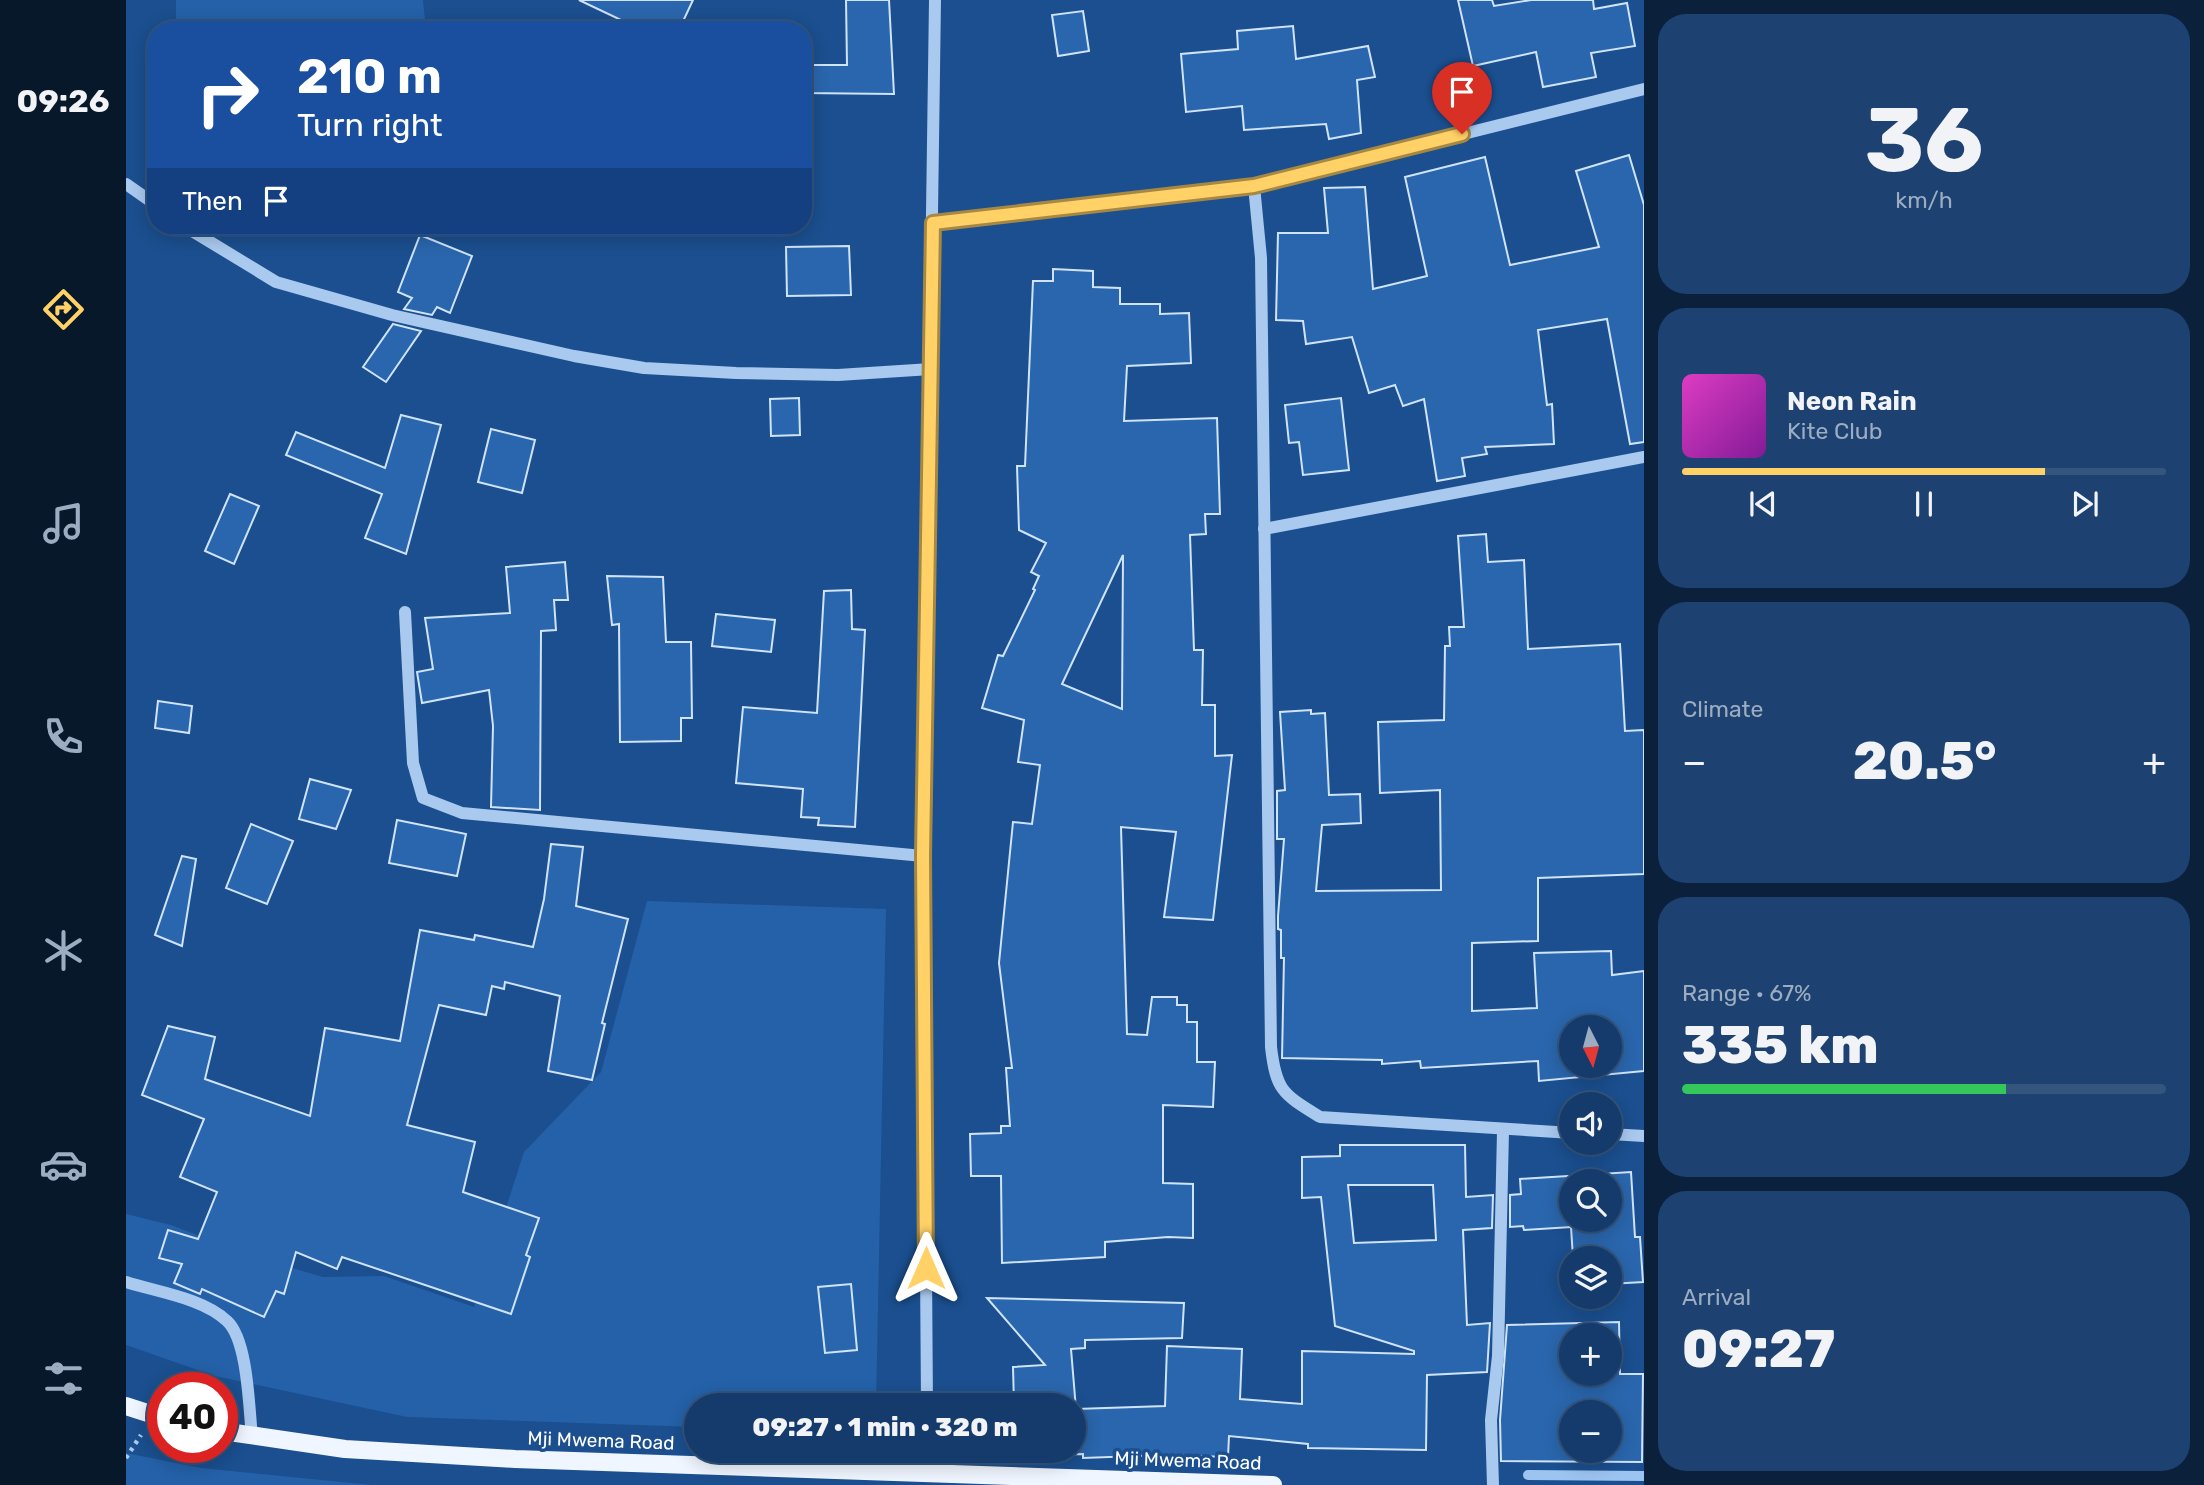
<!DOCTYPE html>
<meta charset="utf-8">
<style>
:root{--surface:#143b6b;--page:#1d4271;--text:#f1f3f6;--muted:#9dadc1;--line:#33557e;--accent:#ffd166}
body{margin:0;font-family:Rubik,sans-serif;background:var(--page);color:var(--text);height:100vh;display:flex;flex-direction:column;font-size:26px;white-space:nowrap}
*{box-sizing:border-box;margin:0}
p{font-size:23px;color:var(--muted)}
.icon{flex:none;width:38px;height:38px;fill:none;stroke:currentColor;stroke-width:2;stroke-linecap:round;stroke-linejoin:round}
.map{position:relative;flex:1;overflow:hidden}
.side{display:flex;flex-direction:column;gap:14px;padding:14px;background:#0b203b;width:560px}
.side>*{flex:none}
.hud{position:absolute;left:21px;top:21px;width:665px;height:214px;border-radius:28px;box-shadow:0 4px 18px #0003,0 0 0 2px var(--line);background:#1a4fa0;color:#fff;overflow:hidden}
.needle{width:46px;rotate:174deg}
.buttons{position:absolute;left:1433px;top:1015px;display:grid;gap:14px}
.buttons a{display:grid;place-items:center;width:63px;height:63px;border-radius:50%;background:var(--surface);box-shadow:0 4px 18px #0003,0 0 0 2px var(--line);font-size:35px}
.speed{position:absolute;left:21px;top:1372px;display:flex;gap:14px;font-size:35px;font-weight:700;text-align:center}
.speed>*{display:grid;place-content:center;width:91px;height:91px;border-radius:50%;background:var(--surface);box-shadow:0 4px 18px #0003,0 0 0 2px var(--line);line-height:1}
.speed .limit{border:10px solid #d22;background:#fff;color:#111}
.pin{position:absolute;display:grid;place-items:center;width:60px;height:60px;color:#fff;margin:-72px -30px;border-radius:50% 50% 50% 0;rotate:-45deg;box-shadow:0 0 7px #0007}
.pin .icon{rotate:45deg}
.me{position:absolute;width:77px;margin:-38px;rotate:0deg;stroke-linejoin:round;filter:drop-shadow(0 0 5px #0008)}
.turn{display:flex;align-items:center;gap:24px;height:147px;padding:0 35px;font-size:32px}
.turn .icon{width:91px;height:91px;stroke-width:2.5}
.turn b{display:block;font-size:49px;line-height:60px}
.then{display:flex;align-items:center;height:66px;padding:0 35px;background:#0003;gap:14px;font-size:26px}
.big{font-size:52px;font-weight:800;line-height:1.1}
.side .card{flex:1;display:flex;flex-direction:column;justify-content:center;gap:10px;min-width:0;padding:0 24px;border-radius:28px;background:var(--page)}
.side .dial{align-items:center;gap:0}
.dial b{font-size:91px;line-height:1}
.song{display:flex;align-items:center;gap:21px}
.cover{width:84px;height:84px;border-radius:10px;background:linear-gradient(135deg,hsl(310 70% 55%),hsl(290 70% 35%))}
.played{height:7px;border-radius:4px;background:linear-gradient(90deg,var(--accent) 75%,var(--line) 75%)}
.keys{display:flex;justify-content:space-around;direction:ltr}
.heat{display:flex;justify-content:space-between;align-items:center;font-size:38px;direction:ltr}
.charge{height:10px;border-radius:5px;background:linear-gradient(90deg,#34c759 67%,var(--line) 0)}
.trip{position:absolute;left:558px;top:1393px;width:402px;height:70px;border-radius:35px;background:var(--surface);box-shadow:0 4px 18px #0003,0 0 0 2px var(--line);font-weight:800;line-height:70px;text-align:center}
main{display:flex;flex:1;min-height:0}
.menu{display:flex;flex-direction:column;width:126px;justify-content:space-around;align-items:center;background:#08182b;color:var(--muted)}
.menu .icon{width:49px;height:49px}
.menu .on{color:var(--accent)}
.menu b{font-size:32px;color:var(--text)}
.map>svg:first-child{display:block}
.green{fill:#2461a8}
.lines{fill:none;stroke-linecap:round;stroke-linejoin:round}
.stream{stroke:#9cc4f0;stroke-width:10}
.building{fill:#2a66ad;stroke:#cfe3fa;stroke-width:2;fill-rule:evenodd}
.path{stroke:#a9c9ee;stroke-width:4.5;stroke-dasharray:3.5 5;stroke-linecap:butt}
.minor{stroke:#a9c9ee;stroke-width:12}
.major{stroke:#f0f6ff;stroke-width:18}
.route-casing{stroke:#a68842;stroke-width:18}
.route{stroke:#ffd166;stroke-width:12}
.labels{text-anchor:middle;stroke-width:7;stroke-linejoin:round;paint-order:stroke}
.street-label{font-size:19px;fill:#fff;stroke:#1b4f8f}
</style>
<main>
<nav class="menu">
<b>09:26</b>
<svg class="icon on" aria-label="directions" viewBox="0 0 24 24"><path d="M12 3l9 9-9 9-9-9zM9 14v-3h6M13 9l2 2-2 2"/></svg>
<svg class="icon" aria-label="music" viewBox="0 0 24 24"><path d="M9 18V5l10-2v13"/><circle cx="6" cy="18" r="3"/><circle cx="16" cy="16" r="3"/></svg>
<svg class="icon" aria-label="phone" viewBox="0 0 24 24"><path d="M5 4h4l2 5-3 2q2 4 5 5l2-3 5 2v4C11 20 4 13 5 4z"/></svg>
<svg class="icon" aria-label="climate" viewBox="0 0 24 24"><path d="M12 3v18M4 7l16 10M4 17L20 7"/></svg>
<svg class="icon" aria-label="car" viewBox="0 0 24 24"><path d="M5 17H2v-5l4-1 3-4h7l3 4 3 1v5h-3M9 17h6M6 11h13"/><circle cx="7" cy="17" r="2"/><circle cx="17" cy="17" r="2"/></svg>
<svg class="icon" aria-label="filters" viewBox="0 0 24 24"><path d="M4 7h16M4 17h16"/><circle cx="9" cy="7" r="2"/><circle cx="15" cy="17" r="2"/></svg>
</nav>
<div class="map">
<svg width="1518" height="1485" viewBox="0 0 1518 1485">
<rect width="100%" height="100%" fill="#1b4f8f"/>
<!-- green -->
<g class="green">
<path d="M50,0H297L300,30H50Z"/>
<path d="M521,901L760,909L750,1405H570V1427L281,1417L89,1376L0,1345V1214L45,1225L129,1257L197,1277L258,1276L348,1307L398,1152L475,1072Z"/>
<path d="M0,1453L75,1468L246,1485H0Z"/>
</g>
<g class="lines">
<!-- stream -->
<path class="stream" d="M1402,1475L1518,1476"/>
</g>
<!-- building -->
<g class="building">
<path d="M453,0H567L553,30H516Z"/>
<path d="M720,0H763L768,94L677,93V65H721Z"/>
<path d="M1332,0H1366L1368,6L1405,0H1467L1468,9L1501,3L1509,46L1465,53L1470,77L1417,87L1410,52L1347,66Z"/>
<path d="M957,11L963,51L932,56L926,15Z"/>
<path d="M1167,26L1170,59L1242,46L1249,77L1231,80L1235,133L1203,139L1200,124L1118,130L1116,106L1060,112L1055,54L1112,49L1111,31Z"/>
<path d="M1503,155L1518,205V442L1504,444L1481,319L1412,330L1421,405L1426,404L1428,444L1359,447L1361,454L1336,458L1339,476L1311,481L1298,399L1277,406L1269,385L1243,393L1226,337L1180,344L1177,321L1150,320L1152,233H1202L1198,188L1239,187L1247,289L1301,276L1279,177L1359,157L1384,265L1473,247L1450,171Z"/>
<path d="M294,235L346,256L324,313L311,307L306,315L278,309L286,298L272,292Z"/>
<path d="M723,246L725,295L661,296L660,247Z"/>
<path d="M927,269L967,271V287L994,288V304H1034V314L1063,313L1065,363L1001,366L998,421L1091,418L1094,514H1079L1080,534L1064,535L1068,650H1077L1076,705H1089V756L1106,755L1087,920L1038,917L1050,832L995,827L1001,1034L1021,1035L1026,997H1051V1005H1061V1022H1071V1062H1089L1087,1107L1037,1105V1183L1067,1184V1238L1042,1237L979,1242V1257L876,1263L875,1176H845L844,1134L875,1133V1126H884L880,1068H886L873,963L887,822L906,824L914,765L892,762L898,720L856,708L872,655L877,656L909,590L907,589L913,576L905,572L920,543L893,530L891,466H899L907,281H927ZM997,555L996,709L936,684Z"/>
<path d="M267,324L295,331L260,382L237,367Z"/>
<path d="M673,398L674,435L645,436L644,399Z"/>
<path d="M1215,398L1223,470L1177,475L1173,442L1163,443L1159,405Z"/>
<path d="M275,415L315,425L280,554L239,538L256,494L160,455L170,432L259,468Z"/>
<path d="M365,429L409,440L396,493L352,482Z"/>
<path d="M104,494L133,506L108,564L79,551Z"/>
<path d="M1360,534L1362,562L1398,560L1402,649L1494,644L1499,731L1518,730V874L1412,878V941L1346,943V1011L1411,1008L1408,953L1485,951L1486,975L1518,971V1071L1413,1081L1412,1061L1295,1068L1294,1061L1256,1064V1060L1156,1058L1158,958H1155V930L1152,929V916L1158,839H1151V791L1159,790L1154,712L1185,710V714L1199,713L1203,795L1234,794L1235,823L1196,825L1190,891L1315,890L1314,790L1254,793L1252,722L1318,720L1319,646H1324L1323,627H1338L1332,536ZM1446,1027H1484V1066H1446Z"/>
<path d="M439,562L442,600H428L430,630L415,631L414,810L365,807L367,726L363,690L296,703L291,672L307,669L299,618L384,613L380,567Z"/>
<path d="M481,576L537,577L540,642H565L566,718H555V741L494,742L493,624L486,625Z"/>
<path d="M725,590L726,629L739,630L729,827L692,825L693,818L675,817L677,789L610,783L617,707L691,713L698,591Z"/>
<path d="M590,614L649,620L645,652L586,646Z"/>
<path d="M32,701L66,706L63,733L29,728Z"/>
<path d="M184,779L225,790L210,829L173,819Z"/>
<path d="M271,820L340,834L331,876L263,863Z"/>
<path d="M125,824L167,841L141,904L100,888Z"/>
<path d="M425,844L457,847L450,906L502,919L476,1023L479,1024L466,1080L422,1071L434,996L379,982L378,989L366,986L360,1015L313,1005L281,1125L349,1142L337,1192L413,1218L400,1255L404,1257L385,1314L216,1257L211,1269L170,1252L158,1294L150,1291L138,1317L76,1289L74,1294L48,1283L56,1264L33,1258L42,1230L72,1239L91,1192L54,1177L78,1119L16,1095L42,1026L89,1037L79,1079L184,1116L199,1028L274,1041L294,930L348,940L349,935L407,947L418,899Z"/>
<path d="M56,856L70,859L56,946L29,935Z"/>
<path d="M1214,1145H1339L1340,1197L1367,1195L1366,1228L1337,1230L1341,1325L1364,1323L1361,1372L1301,1375L1300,1450L1182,1448V1444L1103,1436L1102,1457L1039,1455L957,1458V1454L899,1456V1451H948V1405H888L887,1367L919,1365L861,1298L1058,1303L1056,1338L959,1340V1348L945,1349L950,1409L1039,1406L1041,1346L1116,1349L1114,1399L1176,1404V1351L1288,1354V1351L1209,1326L1195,1197L1176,1198V1157L1214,1156ZM1222,1185H1307L1310,1240L1228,1243Z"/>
<path d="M1505,1172L1509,1237H1514L1517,1282L1484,1284V1258H1447L1445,1227L1398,1230L1397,1226L1384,1227V1195L1395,1194L1394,1179ZM1446,1181H1484V1220H1446Z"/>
<path d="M725,1284L731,1350L699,1353L692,1287Z"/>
<path d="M1493,1322L1494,1374H1517L1516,1462L1375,1461L1374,1420L1381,1325ZM1446,1335H1484V1374H1446ZM1446,1412H1484V1451H1446Z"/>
</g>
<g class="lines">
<!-- path -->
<path class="path" d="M0,1458L15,1435"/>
<!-- minor -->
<g class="minor">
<path d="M0,184L30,205"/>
<path d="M1128,186L1135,258L1145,1047C1150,1091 1157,1094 1194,1117L1446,1133"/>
<path d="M807,223L1128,186L1518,89"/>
<path d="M58,226L150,282L266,315L448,356L518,368L610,373L712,375L805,369"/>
<path d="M1138,529L1518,457"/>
<path d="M279,612L287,763L297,798L336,813L797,856"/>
<path d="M1484,1134L1518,1136"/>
<path d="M0,1282C31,1292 77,1298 101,1321C122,1340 123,1409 126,1437"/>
<path d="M801,1405L797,856L809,0"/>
<path d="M802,1451V1471"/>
<path d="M1367,1485L1365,1420L1372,1356L1377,1131"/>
</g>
<!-- major -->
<g class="major">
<path d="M0,1406L37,1418"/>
<path d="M96,1431L219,1449L389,1459L1147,1485"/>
</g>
</g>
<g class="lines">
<!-- route casing -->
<g class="route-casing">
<path id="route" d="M800,1268L797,856L807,223L1128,186L1336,134"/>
</g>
<!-- route -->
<use href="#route" class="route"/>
</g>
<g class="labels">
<!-- street labels -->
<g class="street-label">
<text transform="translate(475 1440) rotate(2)" y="7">Mji Mwema Road</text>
<text transform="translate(1062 1460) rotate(2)" y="7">Mji Mwema Road</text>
</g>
</g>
</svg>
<div class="buttons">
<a><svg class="needle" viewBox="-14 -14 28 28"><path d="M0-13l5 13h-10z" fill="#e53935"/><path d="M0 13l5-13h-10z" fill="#9dadc1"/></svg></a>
<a><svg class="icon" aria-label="sound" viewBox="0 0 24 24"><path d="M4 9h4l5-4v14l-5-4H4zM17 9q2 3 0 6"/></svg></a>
<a><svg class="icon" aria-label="search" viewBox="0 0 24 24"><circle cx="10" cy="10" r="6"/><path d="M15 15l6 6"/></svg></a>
<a><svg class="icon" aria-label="layers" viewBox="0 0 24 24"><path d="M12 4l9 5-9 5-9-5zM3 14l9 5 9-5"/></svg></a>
<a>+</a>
<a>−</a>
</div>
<div class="speed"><div class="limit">40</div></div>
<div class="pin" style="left:1336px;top:134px;background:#d93025"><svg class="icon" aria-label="arrive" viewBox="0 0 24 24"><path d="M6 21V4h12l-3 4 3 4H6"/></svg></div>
<svg class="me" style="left:800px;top:1268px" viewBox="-20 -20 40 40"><path d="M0-17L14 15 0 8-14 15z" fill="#ffd166" stroke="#fff" stroke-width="4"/></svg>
<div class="trip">09:27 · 1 min · 320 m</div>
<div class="hud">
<div class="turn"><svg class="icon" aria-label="right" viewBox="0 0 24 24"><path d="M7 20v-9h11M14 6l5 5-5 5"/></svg><div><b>210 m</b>Turn right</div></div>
<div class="then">Then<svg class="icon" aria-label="arrive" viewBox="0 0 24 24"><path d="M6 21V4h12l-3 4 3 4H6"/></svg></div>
</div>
</div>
<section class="side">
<div class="card dial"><b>36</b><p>km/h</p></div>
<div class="card">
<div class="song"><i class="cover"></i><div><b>Neon Rain</b><p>Kite Club</p></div></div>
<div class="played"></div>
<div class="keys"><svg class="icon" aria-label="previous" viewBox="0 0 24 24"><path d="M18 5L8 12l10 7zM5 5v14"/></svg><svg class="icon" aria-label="pause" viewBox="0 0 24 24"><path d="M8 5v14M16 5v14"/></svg><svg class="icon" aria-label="next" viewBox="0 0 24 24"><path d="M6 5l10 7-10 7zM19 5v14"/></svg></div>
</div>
<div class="card"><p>Climate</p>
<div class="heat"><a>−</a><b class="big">20.5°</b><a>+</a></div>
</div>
<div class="card"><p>Range · 67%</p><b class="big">335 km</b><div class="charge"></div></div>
<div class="card"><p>Arrival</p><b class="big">09:27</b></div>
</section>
</main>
